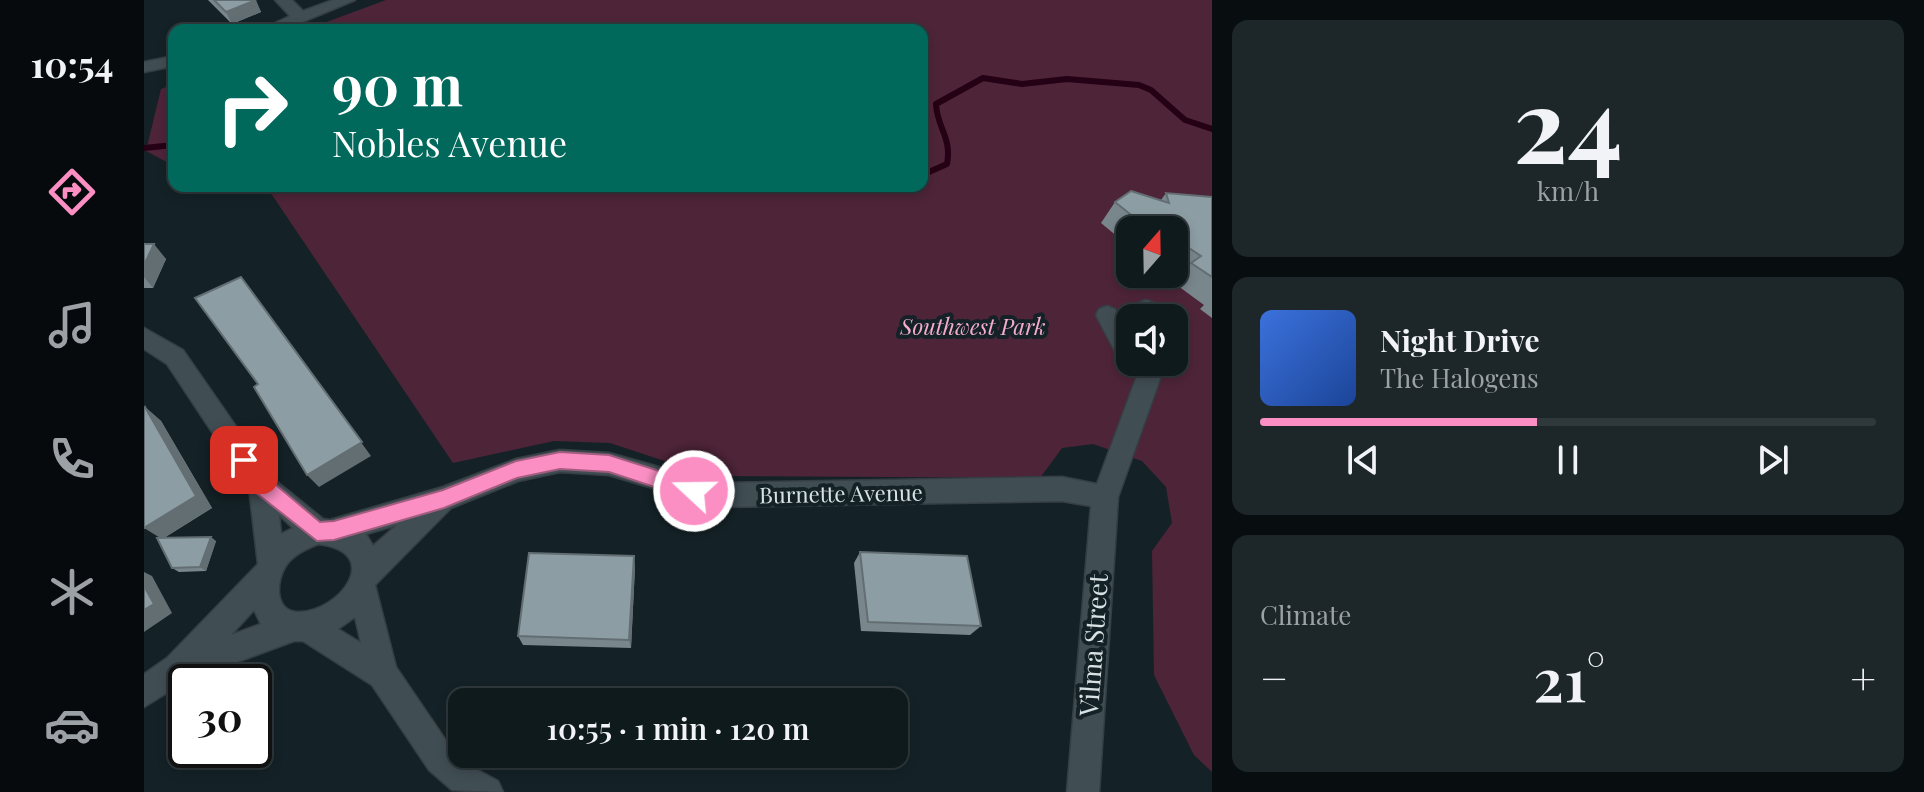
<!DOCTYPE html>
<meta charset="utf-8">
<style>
:root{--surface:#0f1a1d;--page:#1d272a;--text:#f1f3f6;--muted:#9ba1a4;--line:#2f383b;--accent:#fb8fc4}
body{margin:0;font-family:"Playfair Display",serif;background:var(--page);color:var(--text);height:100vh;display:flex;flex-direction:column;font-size:30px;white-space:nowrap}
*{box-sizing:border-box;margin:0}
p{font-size:26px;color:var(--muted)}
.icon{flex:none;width:44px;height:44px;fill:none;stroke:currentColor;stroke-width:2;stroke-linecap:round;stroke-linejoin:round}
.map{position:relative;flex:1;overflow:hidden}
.side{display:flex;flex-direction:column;gap:20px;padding:20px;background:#080e10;width:712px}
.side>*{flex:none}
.hud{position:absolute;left:24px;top:24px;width:760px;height:168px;border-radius:16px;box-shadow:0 4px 12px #0003,0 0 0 2px var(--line);background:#00695c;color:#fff;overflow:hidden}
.needle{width:52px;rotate:20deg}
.tools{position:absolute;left:972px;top:216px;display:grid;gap:16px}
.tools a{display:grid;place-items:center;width:72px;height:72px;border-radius:16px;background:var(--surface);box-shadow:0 4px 12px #0003,0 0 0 2px var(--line);font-size:40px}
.speed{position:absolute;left:24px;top:664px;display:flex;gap:16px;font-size:40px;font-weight:700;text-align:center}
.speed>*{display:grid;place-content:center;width:104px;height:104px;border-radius:50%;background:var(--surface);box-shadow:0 4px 12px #0003,0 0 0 2px var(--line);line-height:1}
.speed .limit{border:4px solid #111;border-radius:12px;background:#fff;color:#111}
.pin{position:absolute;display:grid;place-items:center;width:68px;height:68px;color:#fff;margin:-34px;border-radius:16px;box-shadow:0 4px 12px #0006}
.me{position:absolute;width:88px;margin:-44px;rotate:291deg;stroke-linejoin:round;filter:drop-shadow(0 0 6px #0008)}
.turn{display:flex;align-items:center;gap:28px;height:168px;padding:0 32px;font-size:36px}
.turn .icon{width:104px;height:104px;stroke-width:2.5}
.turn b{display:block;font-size:56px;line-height:68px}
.big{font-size:60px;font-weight:600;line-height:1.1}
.side .card{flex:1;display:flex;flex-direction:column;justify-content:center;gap:12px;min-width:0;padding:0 28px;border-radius:16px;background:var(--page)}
.side .dial{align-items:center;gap:0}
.dial b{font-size:104px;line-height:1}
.song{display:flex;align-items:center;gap:24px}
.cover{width:96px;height:96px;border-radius:12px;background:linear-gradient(135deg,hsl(220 70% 55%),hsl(220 70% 35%))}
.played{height:8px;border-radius:4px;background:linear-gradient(90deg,var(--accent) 45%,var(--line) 45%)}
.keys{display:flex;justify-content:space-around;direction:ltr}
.heat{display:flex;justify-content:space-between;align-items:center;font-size:44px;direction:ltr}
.trip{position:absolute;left:304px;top:688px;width:460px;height:80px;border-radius:16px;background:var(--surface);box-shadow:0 4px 12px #0003,0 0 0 2px var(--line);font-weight:600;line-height:80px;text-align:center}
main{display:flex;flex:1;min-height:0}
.menu{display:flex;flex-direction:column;width:144px;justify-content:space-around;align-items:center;background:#060a0c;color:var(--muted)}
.menu .icon{width:56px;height:56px}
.menu .selected{color:var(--accent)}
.menu b{font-size:36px;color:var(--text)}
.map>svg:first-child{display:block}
.green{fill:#4e2439;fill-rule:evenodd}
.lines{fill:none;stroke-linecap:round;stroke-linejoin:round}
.stream{stroke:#250115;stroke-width:6}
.minor-casing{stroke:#353e43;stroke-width:3}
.minor{fill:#404e54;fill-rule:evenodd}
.wall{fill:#79878d}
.shaded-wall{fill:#636e73}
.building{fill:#8d9da4;stroke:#636e73;stroke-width:2}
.route{fill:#fb8fc4;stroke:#a35d7f;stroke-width:2}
.labels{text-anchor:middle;stroke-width:8;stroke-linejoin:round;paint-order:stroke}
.park-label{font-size:22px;font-style:italic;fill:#f5accd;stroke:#142227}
.street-label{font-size:22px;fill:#d8e1e4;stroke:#142227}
.near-street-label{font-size:26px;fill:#d8e1e4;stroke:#142227}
</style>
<main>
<nav class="menu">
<b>10:54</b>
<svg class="icon selected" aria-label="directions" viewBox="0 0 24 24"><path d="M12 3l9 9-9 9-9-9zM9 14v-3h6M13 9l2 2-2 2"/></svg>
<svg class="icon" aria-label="music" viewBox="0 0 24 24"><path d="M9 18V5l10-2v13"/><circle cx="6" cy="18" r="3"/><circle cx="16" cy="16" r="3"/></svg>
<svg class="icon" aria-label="phone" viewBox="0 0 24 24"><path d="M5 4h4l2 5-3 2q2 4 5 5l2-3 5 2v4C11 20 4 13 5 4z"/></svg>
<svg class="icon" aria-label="climate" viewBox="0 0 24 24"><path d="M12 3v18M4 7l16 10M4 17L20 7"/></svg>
<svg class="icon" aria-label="car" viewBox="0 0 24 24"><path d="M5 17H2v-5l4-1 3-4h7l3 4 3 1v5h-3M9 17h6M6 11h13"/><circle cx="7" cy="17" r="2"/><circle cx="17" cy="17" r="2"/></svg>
</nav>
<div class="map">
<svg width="1068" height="792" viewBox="0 0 1068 792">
<rect width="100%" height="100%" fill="#142227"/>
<!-- green -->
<g class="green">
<path d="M242,0H1068V772L1050,755L1010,675L1008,551L1028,523L1022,487L998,461L949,444L918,448L896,478L566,476L466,443L410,441L309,463L122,186H778V30H161ZM986,230H1030V274H986ZM986,318H1030V362H986Z"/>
<path d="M30,84V166L2,151L17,89Z"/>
</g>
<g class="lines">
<!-- stream -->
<g class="stream">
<path d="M0,148L30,145"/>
<path d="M778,175L803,164C808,137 793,128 792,104L839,78L878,84L923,79L995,85L1007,90L1041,120L1068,129"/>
</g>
<!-- minor casing -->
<g class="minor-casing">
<g id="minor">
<path d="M131,0H148L159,11L189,0H211L139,30H116L146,16Z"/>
<path d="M30,56V66L0,72V62Z"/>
<path d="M1002,300L1010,303L1015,318H993L991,309L994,303Z"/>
<path d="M963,306L971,309L986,336V362H996L994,365L986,367L978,365L952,315L955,309Z"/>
<path d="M0,328L39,350L127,477L179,519L186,520L299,487L372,459L416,450L465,453L572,483L918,477L953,484L998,362H1022L974,497L955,792H923L947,506L918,501L572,507L465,475L416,472L374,481L307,508L231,585L252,667L307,748L330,768L354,781L359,792L308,790L285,770L228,685L159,641H150L42,681L0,707V674L23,658L114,564L105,488L23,364L0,349ZM135,515L149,528L137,534ZM253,525L229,546L222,534ZM174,544C241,552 196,612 155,612C129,612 132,579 143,564C151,554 162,549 174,544ZM110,610L117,624L87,635ZM211,617L217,643L194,629Z"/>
</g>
</g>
<!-- minor -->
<use href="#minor" class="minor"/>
</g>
<!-- wall -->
<g class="wall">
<path d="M64,0H111L117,12L88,24Z"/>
<path d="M1022,193L1068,197V318L1056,309L1060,305L1030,283L1037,275L1030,270V230H986V247L957,223L971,202L1017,200Z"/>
<path d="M0,244L22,259L9,288H0Z"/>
<path d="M1,407L17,421L68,508L20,538L72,541L62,571L35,572L28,568L15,538Z"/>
<path d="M716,552L837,626L826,635L717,631L710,563Z"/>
<path d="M491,567L487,648L379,645L374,636Z"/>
</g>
<!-- shaded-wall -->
<g class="shaded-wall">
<path d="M112,0L117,12L88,24L82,12Z"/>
<path d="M10,244L22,259L9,288L0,277V265Z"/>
<path d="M97,277L227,456L175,487L163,475Z"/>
<path d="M1,407L17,421L68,508L18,539L0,528Z"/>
<path d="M67,537L72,541L62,571L56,567Z"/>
<path d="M490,556L491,567L487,648L485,640Z"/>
<path d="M0,572L8,576L28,613L0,632Z"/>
</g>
<!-- building -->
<g class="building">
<path d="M70,0H112L82,12Z"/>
<path d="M987,191L1025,203L1022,193L1068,197V277L1047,263L1057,256L1030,238V230H1018L1013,227L1006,230L971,202Z"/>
<path d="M0,244H10L0,265Z"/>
<path d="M97,277L218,442L163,475L110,387L114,384L51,298Z"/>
<path d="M1,407L52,496L0,528V408Z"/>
<path d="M67,537L56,567L28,568L13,538Z"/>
<path d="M716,552L823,556L837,626L724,622Z"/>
<path d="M385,553L490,556L485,640L374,636Z"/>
<path d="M0,586L10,604L0,610Z"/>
</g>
<!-- route -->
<path class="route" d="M100,451L107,454L125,479L176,522L190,521L299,490L372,461L416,452L465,455L550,482L557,484L560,491L557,497L550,500L465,472L416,469L373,478L300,508L190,540L173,541L111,492L91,460L93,454Z"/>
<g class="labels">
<!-- park labels -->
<g class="park-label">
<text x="829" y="335">Southwest Park</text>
</g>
<!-- street labels -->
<g class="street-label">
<text transform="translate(697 494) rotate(-1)" y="8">Burnette Avenue</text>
</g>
<!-- near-street labels -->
<g class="near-street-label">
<text transform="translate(950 645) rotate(-86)" y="9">Vilma Street</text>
</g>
</g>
</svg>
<div class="tools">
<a><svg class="needle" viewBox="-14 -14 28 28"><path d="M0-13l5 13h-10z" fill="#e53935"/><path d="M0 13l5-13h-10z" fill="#9ba1a4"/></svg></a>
<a><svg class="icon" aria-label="sound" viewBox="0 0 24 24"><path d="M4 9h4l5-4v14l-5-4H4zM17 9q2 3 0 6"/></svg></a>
</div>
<div class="speed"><div class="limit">30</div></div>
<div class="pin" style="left:100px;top:460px;background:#d93025"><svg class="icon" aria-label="arrive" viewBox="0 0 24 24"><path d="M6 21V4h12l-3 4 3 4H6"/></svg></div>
<svg class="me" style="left:550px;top:491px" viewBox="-20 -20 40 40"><circle r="17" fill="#fb8fc4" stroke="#fff" stroke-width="3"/><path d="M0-11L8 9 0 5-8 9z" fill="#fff"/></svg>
<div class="trip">10:55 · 1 min · 120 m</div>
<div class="hud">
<div class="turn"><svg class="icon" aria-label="right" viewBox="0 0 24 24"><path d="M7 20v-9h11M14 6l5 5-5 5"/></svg><div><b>90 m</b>Nobles Avenue</div></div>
</div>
</div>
<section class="side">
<div class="card dial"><b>24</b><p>km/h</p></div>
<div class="card">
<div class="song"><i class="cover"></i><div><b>Night Drive</b><p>The Halogens</p></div></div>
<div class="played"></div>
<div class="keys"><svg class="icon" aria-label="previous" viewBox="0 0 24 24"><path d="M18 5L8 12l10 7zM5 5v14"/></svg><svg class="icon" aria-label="pause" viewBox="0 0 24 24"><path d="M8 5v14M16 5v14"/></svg><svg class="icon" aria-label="next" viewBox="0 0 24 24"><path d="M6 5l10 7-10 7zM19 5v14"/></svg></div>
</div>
<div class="card"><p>Climate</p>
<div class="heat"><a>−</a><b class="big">21°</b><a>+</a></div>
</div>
</section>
</main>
